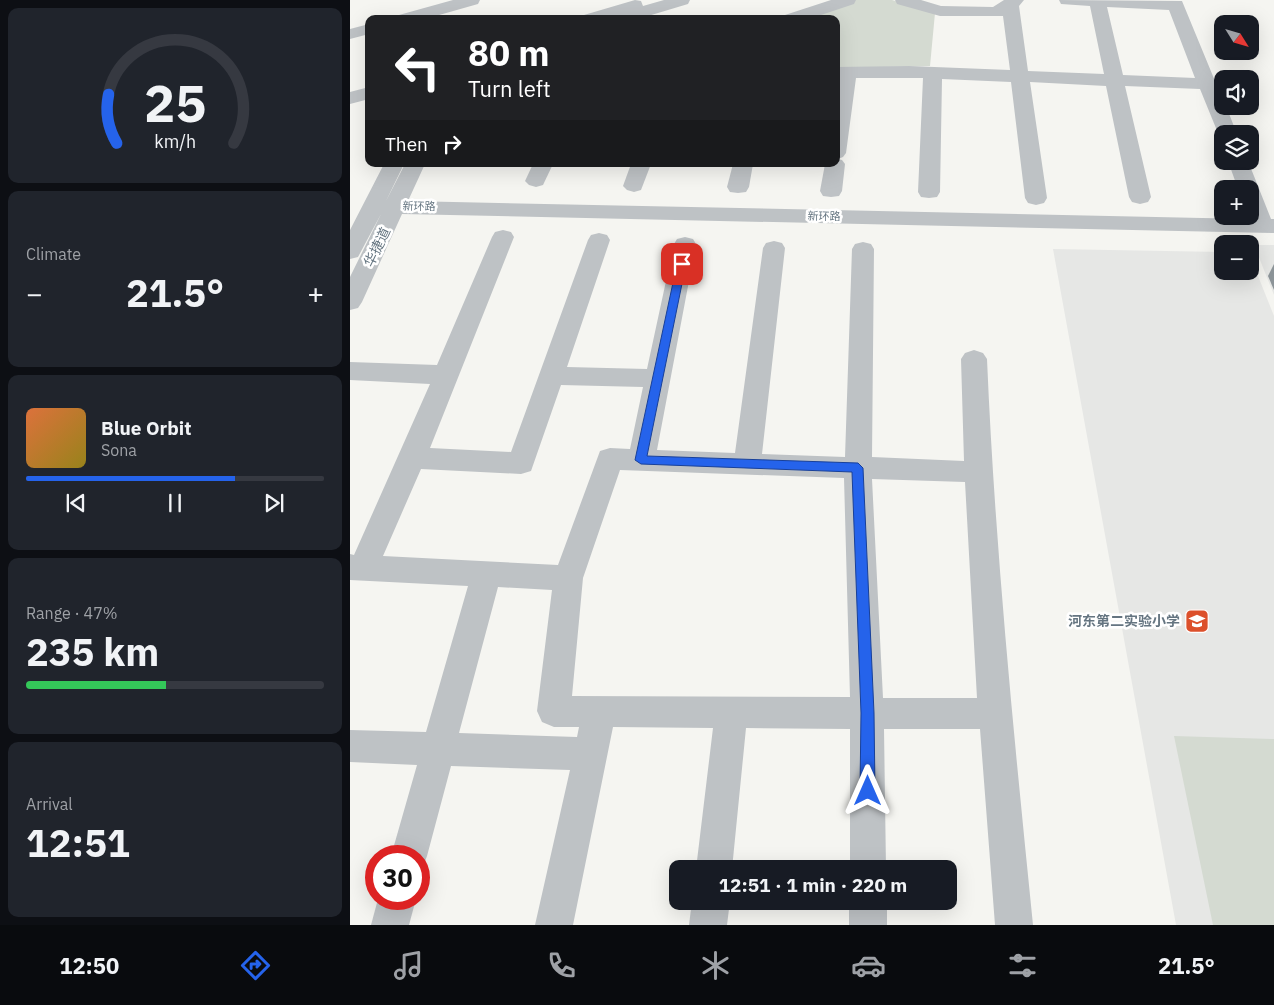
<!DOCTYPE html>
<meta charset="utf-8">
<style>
:root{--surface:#171b24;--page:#20242c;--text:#f1f3f6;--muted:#9ea1a6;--line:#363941;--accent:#2563eb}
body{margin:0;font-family:"IBM Plex Sans","Noto Sans SC",sans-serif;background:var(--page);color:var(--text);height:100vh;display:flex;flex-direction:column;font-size:19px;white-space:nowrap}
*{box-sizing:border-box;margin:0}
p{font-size:16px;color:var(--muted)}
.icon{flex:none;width:28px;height:28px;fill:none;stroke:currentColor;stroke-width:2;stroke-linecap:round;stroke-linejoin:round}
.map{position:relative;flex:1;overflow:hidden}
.panel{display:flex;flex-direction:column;gap:8px;padding:8px;background:#0d0f14;width:350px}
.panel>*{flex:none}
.banner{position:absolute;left:15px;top:15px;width:475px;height:152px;border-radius:10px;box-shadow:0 5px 20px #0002;background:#202124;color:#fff;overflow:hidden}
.needle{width:32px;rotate:127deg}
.buttons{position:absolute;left:864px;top:15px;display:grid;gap:10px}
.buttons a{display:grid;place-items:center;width:45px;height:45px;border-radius:10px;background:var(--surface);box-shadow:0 5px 20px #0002;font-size:25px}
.speed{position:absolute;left:15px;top:845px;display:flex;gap:10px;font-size:25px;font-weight:700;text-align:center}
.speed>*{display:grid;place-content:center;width:65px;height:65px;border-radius:50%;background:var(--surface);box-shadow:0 5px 20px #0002;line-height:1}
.speed .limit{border:8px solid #d22;background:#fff;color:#111}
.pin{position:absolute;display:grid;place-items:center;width:42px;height:42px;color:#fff;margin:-21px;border-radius:10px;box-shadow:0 2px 8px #0006}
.me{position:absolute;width:55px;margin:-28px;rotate:0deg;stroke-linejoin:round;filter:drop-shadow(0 0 4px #0008)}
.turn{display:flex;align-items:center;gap:18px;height:105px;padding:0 20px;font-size:22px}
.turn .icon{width:65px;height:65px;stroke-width:2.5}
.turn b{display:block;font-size:35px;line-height:42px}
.then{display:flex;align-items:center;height:48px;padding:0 20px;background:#0003;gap:10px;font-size:19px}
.big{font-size:38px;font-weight:700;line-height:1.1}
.panel .card{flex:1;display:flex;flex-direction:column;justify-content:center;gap:8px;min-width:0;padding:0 18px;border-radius:10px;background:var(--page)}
.panel .dial{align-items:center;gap:0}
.dial svg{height:130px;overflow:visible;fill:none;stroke:var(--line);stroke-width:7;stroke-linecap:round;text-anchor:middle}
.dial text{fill:var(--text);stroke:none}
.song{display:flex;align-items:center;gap:15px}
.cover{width:60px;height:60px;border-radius:8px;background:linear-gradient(135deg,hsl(20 70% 55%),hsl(50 70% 35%))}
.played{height:5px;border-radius:2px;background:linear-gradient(90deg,var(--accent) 70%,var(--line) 70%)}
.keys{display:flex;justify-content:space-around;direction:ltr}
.heat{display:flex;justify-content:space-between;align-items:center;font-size:28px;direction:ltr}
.charge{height:8px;border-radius:4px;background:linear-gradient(90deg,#34c759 47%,var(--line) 0)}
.trip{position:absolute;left:319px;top:860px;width:288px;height:50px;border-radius:10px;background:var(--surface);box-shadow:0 5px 20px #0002;font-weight:700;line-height:50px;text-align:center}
.tabs{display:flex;height:80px;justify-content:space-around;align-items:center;background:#090b0e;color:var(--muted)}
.tabs .icon{width:35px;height:35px}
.tabs .active{color:var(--accent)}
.tabs b{font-size:22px;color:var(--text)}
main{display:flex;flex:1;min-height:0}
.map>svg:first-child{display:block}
.built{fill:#e6e7e5}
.green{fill:#d4dad1}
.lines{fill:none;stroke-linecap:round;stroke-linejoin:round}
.minor{fill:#bec2c5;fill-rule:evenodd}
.wall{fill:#8d9599}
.route{fill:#2563eb;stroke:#184099}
.labels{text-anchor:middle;stroke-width:5;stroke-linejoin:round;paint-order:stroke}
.far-street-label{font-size:11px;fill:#657581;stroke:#fff}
.street-label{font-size:14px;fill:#657581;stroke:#fff}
.poi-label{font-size:14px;font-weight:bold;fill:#657581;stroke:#fff;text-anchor:end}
</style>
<main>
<section class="panel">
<div class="card dial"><svg viewBox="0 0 100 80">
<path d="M14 69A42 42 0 1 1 86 69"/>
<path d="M14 69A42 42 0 0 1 9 39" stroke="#2563eb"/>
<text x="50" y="56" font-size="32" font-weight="700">25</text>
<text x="50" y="72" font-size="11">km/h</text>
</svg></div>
<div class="card"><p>Climate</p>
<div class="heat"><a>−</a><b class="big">21.5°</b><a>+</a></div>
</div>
<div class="card">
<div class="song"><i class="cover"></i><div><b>Blue Orbit</b><p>Sona</p></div></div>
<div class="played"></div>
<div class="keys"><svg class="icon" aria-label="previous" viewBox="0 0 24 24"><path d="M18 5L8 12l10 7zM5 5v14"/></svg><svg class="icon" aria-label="pause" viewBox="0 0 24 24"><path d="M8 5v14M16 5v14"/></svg><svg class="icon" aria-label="next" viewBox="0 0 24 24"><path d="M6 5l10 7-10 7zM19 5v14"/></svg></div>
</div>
<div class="card"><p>Range · 47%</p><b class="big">235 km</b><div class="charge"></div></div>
<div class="card"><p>Arrival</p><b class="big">12:51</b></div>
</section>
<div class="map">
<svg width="924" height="925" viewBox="0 0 924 925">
<rect width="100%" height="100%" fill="#f5f5f1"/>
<!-- built -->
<g class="built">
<path d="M904,245H924V295Z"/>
<path d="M703,249L872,252V271H900V256L924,316V925H826Z"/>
</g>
<!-- green -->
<g class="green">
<path d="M498,0H542L585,13L580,66L486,68V19H438Z"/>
<path d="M824,736L924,739V925H863Z"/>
</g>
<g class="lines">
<!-- minor -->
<g class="minor">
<path d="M103,0H130L128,4L75,19H46L49,15Z"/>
<path d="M285,0L291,1L293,6L314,0H340L338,4L288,19H231L234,15Z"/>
<path d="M481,0H506L504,4L459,19H432L435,15Z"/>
<path d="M545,0H571L591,6L643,7L654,0H674L669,6L678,71L754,74L740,6L711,4L709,0L832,1L872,98V106H876L887,134H872V139L870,138L850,89L775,86L801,197L798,202L790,204L782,202L779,197L756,86L680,82L697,198L694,203L686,205L678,203L675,198L661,82L592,79L590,192L587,197L579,198L571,197L568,192L573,78H506L496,153L493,157L488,159L492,160L495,164L492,191L489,196L481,197L473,196L470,191L475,164H486V67L559,66L660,70L653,16H590L547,4ZM757,7L819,10L845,78L773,75Z"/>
<path d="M19,24V34L0,39V29Z"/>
<path d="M19,87V99L0,104V92Z"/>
<path d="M878,161H898L921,219H924V233L52,214L12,302L8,308L0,310V277L31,214L8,257L0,259V230L34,164H54L36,201L55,164H75L58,201L899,219L900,189H888Z"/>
<path d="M183,164H203L193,185L186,187L179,185L175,181Z"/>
<path d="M281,164H301L291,190L284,192L277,190L273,186Z"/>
<path d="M383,164H403L399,187L396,192L388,193L380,192L377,187Z"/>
<path d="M153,230L161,232L164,237L80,448L161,452L238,240L241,235L249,233L257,235L260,240L217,367L297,369L324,244L327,239L335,237L343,239L346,244L307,450L385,453L413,248L416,243L424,241L432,243L435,248L412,454L495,457L502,249L505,244L513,242L521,244L524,249L522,457L614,461L611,359L615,353L624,350L633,353L637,359C645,548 664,737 683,925H645L630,729H534L536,869H500V729L396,728L382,869H346L363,728L263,727L223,925H185L220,770L101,766L77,856L72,869L69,870V856H41L67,765L0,762V730L76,732L118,586L0,580V554L4,555L80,384L0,380V362L87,365L142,237L145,232ZM211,385L293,387L280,449L260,448L250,451L208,565L33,556L71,469L171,474L181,471ZM270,470L494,478L500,697L222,696L233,578ZM522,479L615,482L627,698H533ZM148,587L202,590L187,711L192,722L204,727H229L227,737L109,733Z"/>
<path d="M28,899H66L59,925H21Z"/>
<path d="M342,901H380L377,925H339Z"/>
<rect x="499" y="901" width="38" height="24"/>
</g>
</g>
<!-- wall -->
<path class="wall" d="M924,264V290L918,276Z"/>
<!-- route -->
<path class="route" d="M332,260L336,264L297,456L508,463L513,468L524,713L525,791L523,796L518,798L512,796L510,791L511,713L502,472L291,464L285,460L327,264Z"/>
<!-- icons -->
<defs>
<g id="school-square" transform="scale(1.25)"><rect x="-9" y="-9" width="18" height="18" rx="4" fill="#dc502b" stroke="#fff"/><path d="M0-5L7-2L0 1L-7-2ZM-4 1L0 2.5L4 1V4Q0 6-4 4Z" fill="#fff"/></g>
</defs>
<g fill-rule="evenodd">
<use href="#school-square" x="847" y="621"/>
</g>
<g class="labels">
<!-- far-street labels -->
<g class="far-street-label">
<text transform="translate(69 206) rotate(1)" y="4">新环路</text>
<text transform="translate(474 216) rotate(1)" y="4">新环路</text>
</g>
<!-- street labels -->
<g class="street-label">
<text transform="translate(27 247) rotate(-64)" y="5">华捷道</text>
</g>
<!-- poi labels -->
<g class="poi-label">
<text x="830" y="626">河东第二实验小学</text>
</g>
</g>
</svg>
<div class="buttons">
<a><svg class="needle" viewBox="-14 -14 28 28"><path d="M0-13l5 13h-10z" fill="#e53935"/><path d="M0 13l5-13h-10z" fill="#9ea1a6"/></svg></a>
<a><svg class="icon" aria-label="sound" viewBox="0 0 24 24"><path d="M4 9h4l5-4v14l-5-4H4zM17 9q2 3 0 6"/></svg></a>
<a><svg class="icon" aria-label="layers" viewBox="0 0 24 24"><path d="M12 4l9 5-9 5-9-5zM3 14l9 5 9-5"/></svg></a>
<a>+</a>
<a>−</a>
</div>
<div class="speed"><div class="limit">30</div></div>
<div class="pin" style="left:332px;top:264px;background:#d93025"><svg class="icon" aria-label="arrive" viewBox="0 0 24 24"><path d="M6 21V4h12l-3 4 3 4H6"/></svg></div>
<svg class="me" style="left:518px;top:791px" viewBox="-20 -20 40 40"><path d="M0-17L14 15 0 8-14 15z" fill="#2563eb" stroke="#fff" stroke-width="4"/></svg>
<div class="trip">12:51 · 1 min · 220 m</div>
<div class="banner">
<div class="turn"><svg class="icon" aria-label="left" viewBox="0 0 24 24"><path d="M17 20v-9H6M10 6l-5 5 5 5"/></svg><div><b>80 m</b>Turn left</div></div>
<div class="then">Then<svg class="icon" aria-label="right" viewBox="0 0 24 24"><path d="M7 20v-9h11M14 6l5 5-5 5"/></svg></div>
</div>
</div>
</main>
<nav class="tabs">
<b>12:50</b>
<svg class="icon active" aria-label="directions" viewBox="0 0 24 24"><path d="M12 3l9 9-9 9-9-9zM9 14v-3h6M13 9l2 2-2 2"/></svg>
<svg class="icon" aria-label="music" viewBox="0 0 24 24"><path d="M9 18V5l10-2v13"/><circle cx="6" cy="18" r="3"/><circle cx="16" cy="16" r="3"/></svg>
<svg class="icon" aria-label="phone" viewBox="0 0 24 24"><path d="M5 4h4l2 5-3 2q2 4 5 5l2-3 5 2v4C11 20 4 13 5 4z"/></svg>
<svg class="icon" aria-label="climate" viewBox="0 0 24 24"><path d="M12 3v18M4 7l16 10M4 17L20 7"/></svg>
<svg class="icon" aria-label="car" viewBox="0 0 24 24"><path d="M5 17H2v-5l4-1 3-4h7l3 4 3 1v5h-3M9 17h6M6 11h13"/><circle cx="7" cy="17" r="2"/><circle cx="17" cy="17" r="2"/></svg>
<svg class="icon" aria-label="filters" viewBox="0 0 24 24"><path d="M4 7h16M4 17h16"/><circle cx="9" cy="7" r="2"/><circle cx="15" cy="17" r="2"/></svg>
<b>21.5°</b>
</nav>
